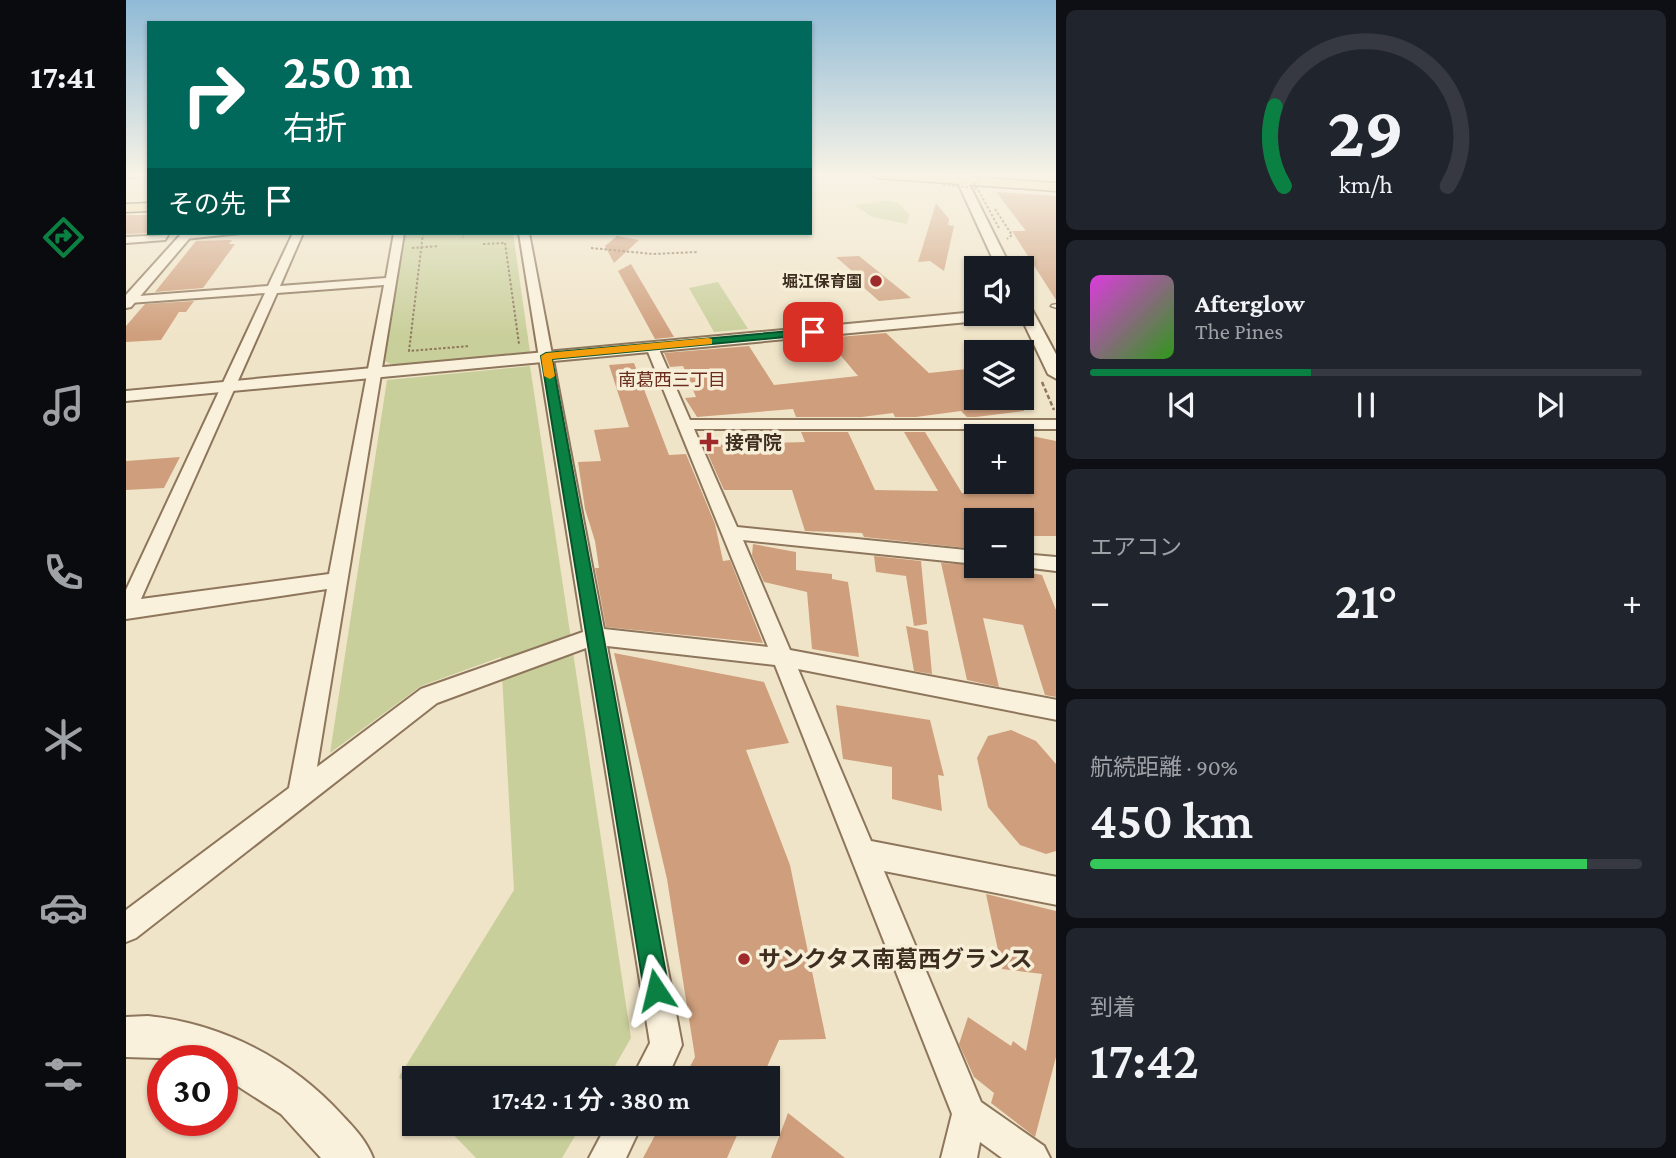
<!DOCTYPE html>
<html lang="ja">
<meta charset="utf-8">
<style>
:root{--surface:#171b24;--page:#20242c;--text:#f1f3f6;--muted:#9ea1a6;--line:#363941;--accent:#0b8043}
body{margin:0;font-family:"Crimson Pro","Noto Sans JP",serif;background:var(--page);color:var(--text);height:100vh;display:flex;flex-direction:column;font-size:26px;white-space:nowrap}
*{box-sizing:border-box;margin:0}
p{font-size:23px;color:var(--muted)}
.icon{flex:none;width:38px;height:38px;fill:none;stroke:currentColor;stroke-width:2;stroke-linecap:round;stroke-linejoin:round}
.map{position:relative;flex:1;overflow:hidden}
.sheet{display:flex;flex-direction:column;gap:10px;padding:10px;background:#0d0f14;width:620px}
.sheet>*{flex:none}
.hud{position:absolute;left:21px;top:21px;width:665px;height:214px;border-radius:0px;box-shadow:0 2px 5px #0004;background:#00695c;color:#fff;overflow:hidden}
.controls{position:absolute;left:838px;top:256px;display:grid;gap:14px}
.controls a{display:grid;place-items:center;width:70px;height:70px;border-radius:0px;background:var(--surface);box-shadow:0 2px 5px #0004;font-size:35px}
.speed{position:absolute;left:21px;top:1045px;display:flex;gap:14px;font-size:35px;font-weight:700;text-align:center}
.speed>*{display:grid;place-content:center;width:91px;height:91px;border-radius:50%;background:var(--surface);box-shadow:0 2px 5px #0004;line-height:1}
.speed .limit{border:10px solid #d22;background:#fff;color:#111}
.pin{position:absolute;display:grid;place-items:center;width:60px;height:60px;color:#fff;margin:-30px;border-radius:14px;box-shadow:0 4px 10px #0006}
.me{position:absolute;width:77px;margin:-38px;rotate:350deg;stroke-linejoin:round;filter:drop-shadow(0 0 5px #0008)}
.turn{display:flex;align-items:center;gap:24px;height:147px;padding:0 21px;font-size:32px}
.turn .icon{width:91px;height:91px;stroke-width:2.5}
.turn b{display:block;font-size:49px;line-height:60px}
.then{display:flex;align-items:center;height:66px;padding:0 21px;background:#0003;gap:14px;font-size:26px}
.big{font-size:52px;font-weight:600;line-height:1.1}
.sheet .widget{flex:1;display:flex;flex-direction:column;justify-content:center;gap:10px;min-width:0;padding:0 24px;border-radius:10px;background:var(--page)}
.sheet .dial{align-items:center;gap:0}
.dial svg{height:182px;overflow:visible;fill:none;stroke:var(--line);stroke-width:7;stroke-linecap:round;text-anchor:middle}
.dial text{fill:var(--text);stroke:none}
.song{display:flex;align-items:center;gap:21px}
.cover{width:84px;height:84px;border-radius:10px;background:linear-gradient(135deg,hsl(300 70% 55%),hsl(110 70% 35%))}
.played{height:7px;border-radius:4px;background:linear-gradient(90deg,var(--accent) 40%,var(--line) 40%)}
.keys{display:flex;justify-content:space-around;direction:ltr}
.heat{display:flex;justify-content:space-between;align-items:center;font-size:38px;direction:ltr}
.charge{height:10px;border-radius:5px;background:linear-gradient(90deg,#34c759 90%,var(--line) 0)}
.trip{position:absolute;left:276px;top:1066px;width:378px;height:70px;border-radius:0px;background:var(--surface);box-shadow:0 2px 5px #0004;font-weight:600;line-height:70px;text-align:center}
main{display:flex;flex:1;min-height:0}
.menu{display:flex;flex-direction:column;width:126px;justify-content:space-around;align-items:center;background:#090b0e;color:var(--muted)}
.menu .icon{width:49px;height:49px}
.menu .active{color:var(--accent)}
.menu b{font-size:32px;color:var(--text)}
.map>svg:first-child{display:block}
.green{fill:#c9cf9b}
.building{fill:#cf9f7d}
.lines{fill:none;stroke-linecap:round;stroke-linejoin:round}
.service-casing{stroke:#8d765c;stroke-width:3}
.minor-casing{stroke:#8d765c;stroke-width:4}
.tertiary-casing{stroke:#8d765c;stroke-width:4}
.primary-casing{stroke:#5b4430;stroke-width:3}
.path-far1{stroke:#8d765c;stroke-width:2;stroke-dasharray:2.5 2;stroke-linecap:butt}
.path{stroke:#8d765c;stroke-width:2.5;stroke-dasharray:4.5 2.5;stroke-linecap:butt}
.service{fill:#faf1dc;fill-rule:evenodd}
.minor{fill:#faf1dc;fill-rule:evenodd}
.tertiary{fill:#faf1dc;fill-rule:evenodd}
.primary{fill:#f3d9a0;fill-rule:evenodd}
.path-bridge{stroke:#8d765c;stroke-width:2;stroke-dasharray:2.5 2;stroke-linecap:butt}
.route{fill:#0b8043;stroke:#07532c;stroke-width:2}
.slow{fill:#f59e0b}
.poi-dot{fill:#9e2a2b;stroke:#f7eed8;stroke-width:2.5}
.labels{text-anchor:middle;stroke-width:7;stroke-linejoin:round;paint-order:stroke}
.far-poi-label{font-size:16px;font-weight:bold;fill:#3d2e20;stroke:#f7eed8;text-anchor:end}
.far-neighbourhood-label{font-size:18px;fill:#6b2e1e;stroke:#f7eed8}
.poi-label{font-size:19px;font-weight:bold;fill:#3d2e20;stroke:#f7eed8;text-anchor:start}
.near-poi-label{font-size:23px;font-weight:bold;fill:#3d2e20;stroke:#f7eed8;text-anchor:start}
</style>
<main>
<nav class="menu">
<b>17:41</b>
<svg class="icon active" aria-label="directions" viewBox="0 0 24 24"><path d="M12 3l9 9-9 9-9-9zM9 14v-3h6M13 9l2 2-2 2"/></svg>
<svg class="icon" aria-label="music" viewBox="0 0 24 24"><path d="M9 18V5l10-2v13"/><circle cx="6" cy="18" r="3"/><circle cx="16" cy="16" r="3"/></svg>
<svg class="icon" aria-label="phone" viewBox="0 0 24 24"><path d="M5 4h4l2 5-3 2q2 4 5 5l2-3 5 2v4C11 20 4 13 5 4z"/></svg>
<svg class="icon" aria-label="climate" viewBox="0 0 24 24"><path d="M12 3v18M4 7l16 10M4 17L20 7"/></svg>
<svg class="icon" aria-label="car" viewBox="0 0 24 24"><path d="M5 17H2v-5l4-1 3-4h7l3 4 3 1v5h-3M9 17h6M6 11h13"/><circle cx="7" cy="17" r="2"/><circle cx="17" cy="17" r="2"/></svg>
<svg class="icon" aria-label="filters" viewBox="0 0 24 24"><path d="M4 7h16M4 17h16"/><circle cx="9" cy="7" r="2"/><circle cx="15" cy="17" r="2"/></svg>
</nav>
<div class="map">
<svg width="931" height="1158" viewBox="0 0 931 1158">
<rect width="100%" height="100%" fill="#f0e4c8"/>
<!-- green -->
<g class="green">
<path d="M762,201L772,203L783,214L781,224L746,217L728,205Z"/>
<path d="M279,233H387L404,352L267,365L258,361Z"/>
<path d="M592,282L622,329L588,332L563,288Z"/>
<path d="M404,366L505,1038L482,1078H289V1093L273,1077L388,890L375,657L295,686L204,753L261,380Z"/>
<path d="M317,1124H456L436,1158H350Z"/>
</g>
<!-- building -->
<g class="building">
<path d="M870,192L930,196V300L886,231H900Z"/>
<path d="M810,203L823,219L822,225L828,226L818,271L804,261L792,262Z"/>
<path d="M0,215H23V233L0,234Z"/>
<path d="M491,236L513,240L488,263L479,246Z"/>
<path d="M106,240L103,244H109L77,288L29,292L70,241Z"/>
<path d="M733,256L785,298L753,301L719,271H726L710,257Z"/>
<path d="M505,264L548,337L529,339L492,271Z"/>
<path d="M68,301L60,312H53L35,340L0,342V326L19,304Z"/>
<path d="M760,333L803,373L850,368V400L896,396L898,411L850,417H841L835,411L790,417H769L767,413L736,417H670L667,409L571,417L559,398L570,397L557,366L544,367L538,353L623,346L648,385L732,376L700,338Z"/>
<path d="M508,363L543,455L560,454L589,524L597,561L604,560L637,643L480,627L469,568H473L469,541L459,509L452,462L475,461L468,430L503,427L483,365Z"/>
<path d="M675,432H722L749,490L812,491L778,432H799L836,493H905L896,466V434L930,441V536H896V520H850V549L738,537L736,533L679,531L666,490H598L581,452V445L679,442Z"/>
<path d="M54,457L38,488L0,490V461Z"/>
<path d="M627,544L670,552V570L706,574V579L722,582L733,657L686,649L681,592L638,582L626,555Z"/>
<path d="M748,556L795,561L801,624L788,626L780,576L750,572Z"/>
<path d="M815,563L857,565L916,575L930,610V697L919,695L897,625L857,618L873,687L841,680Z"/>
<path d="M780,626L802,631L806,674L788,671Z"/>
<path d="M488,653L638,682L663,743L620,750L664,865L700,1039L653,1040L636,1078H558L569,1057L541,879Z"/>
<path d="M710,705L804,720L818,776L812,775L816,811L766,799V767L717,759Z"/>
<path d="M885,730L910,741L930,764V851L920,854L894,845L862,807L851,758L862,736Z"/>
<path d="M860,894L930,911V1057L909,1137L865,1103L868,1093L848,1077L833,1044L842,1017L885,1046L887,1041L900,1051L916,974L876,969Z"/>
<path d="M662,1113L719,1158H645Z"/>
<path d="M535,1124H616L601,1158H517Z"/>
</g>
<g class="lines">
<!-- service casing -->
<g class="service-casing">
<path id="service" d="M931,304V308L925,306L926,305Z"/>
</g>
<!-- minor casing -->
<g class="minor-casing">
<g id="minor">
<path d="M0,174H23V176L0,177Z"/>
<path d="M115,233L59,239L54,236L64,233Z"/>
<path d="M167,233H177L154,286L260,278L268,233H278L191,767L295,689L457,632L393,233H403L478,629L642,647L520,347L521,344L532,347L564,420H931V429H568L611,527L850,551V564L617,540L664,650L931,700V720L672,669L745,841L931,877V905L758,871L855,1102L918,1146L924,1158H876L854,1142L851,1158H815L826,1114L649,665L481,646L556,1045L541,1078H506L524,1043L460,648L311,703L10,938L0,942V910L163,788L201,589L0,619V590L139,293L3,303L0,297L142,286ZM258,285L203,574L15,599L151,293Z"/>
<path d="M42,235L39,240L0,243V237Z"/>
<path d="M896,554L931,557V571L889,566L896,565Z"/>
<path d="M481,1124H516L500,1158H463Z"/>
</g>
</g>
<!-- tertiary casing -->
<g class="tertiary-casing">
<g id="tertiary">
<path d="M828,174H838L885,268H871Z"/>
<path d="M56,233H68L5,307L0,308V295Z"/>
<path d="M896,300L903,304L931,356V379L922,374L893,313H896Z"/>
<path d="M850,312L892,313L885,318L0,401V391Z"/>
<path d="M22,1016C97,1024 165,1059 216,1115C229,1129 240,1140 247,1158H195L155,1114L96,1076V1060L0,1057V1017Z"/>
</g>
</g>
<!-- primary casing -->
<g class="primary-casing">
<g id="primary">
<path d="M744,174H802L931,183V191L751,178Z"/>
<path d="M23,203V211L0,212V204Z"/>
</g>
</g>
<!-- path-far1 -->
<g class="path-far1">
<path d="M869,209L886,235L881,239"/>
<path d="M297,233L283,351L344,346"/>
<path d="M337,233V238"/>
<path d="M379,243L393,344"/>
<path d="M357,244L379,243"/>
<path d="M286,248L313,246"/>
<path d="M465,248L527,254L572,252"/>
</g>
<!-- path -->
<path class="path" d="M916,382L928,410"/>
<!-- service -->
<use href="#service" class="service"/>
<!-- minor -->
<use href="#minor" class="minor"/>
<!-- tertiary -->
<use href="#tertiary" class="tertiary"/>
<!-- primary -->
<use href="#primary" class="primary"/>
<!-- path-bridge -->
<g class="path-bridge">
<path d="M853,174L849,184L873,228"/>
<path d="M817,185L851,188"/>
</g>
</g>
<!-- sky -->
<linearGradient id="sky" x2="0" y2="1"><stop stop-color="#8fbad6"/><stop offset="0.52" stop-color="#f8f3e6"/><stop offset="1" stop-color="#f8f3e6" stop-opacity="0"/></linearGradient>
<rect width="931" height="336" fill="url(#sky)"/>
<!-- route -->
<path class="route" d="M687,329L692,332L691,334L426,359L543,990L539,999L530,1003L521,999L518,990L415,356L420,353Z"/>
<!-- slow -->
<path class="slow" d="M582,338L586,339V344L426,359L429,376L424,379L418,376L415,356L420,353Z"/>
<!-- markers -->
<g class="poi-dot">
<circle cx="750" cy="281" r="7"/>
<path d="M579.5 431.5h7v7h7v7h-7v7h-7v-7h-7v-7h7z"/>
<circle cx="618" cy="959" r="7"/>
</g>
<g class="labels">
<!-- far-poi labels -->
<g class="far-poi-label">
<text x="736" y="287">堀江保育園</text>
</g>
<!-- far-neighbourhood labels -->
<g class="far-neighbourhood-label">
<text x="546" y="386">南葛西三丁目</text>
</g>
<!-- poi labels -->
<g class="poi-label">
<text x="599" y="449">接骨院</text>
</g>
<!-- near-poi labels -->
<g class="near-poi-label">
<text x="632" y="967">サンクタス南葛西グランス</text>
</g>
</g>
</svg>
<div class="controls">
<a><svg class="icon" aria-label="sound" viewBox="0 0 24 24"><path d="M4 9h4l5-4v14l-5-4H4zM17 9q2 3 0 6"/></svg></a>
<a><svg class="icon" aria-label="layers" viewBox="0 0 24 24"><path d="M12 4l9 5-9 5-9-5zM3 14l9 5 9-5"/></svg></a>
<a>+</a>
<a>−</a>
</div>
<div class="speed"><div class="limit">30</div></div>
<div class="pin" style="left:687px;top:332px;background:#d93025"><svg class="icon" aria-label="arrive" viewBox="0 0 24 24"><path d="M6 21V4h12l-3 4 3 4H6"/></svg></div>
<svg class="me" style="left:530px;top:990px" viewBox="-20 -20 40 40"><path d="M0-17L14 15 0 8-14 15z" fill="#0b8043" stroke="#fff" stroke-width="4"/></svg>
<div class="trip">17:42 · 1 分 · 380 m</div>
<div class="hud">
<div class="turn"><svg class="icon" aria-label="right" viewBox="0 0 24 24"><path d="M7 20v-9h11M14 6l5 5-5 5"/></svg><div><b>250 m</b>右折</div></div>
<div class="then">その先<svg class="icon" aria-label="arrive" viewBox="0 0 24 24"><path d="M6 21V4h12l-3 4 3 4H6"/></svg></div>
</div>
</div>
<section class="sheet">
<div class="widget dial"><svg viewBox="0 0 100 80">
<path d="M14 69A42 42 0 1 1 86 69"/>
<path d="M14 69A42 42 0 0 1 10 34" stroke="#0b8043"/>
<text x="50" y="56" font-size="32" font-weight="700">29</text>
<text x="50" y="72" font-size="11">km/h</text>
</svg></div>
<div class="widget">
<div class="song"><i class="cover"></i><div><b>Afterglow</b><p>The Pines</p></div></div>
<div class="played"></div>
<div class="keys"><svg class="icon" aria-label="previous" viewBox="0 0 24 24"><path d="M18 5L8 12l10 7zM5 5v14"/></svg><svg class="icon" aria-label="pause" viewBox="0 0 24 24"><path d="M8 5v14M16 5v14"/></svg><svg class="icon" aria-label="next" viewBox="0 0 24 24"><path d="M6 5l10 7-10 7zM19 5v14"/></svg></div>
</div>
<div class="widget"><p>エアコン</p>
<div class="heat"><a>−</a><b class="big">21°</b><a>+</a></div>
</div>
<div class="widget"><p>航続距離 · 90%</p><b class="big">450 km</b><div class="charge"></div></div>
<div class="widget"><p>到着</p><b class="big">17:42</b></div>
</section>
</main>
